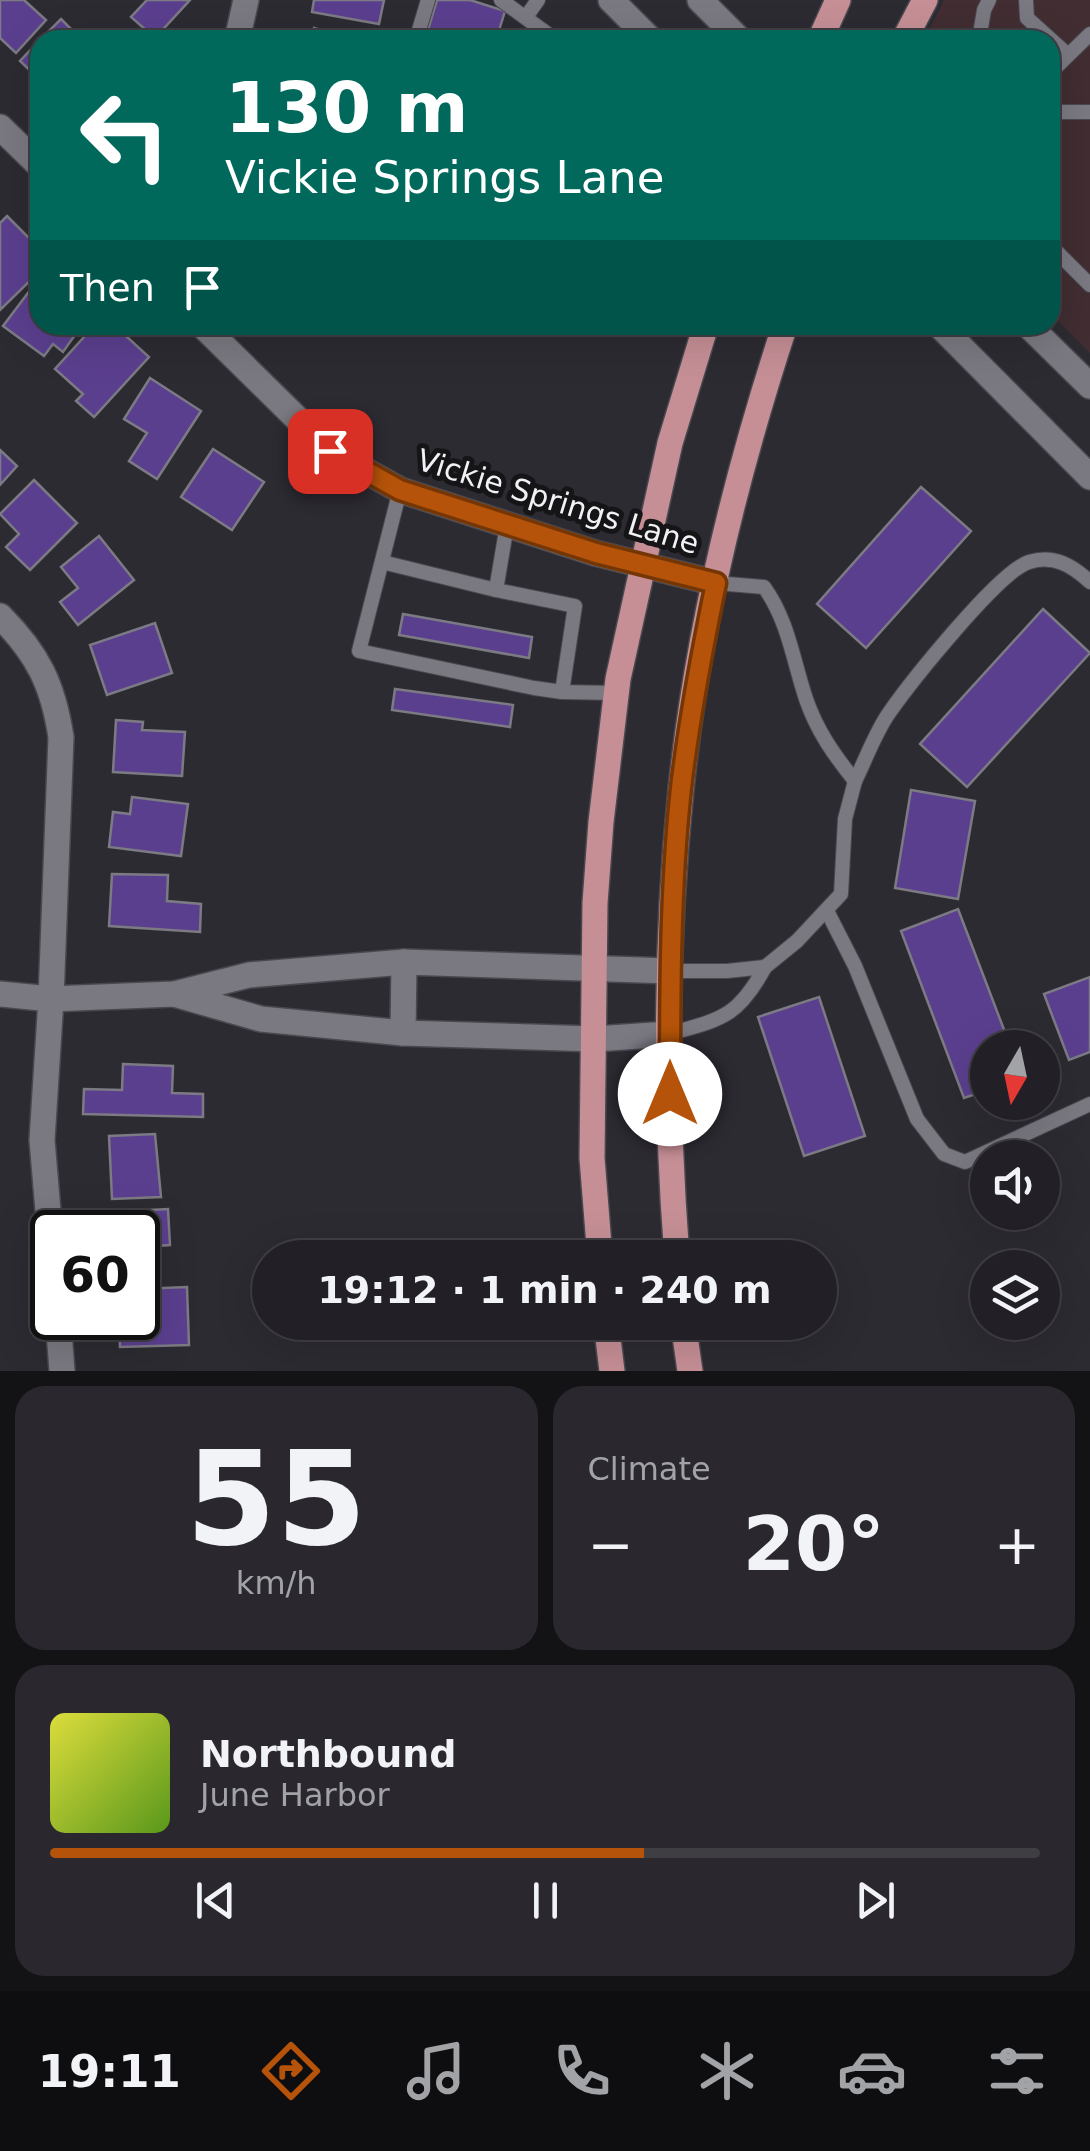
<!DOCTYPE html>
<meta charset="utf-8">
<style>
:root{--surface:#222026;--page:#2a282e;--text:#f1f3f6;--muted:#a2a3a7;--line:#3f3e43;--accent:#b45309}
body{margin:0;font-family:"DejaVu Sans",sans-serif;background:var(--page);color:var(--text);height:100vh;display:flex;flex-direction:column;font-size:38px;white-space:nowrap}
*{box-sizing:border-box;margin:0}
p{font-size:32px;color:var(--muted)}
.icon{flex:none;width:55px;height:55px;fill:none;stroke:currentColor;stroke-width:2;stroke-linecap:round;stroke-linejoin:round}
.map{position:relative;height:1371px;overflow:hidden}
.sheet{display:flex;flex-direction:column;gap:15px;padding:15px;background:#131215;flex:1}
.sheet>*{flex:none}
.top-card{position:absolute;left:30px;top:30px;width:1030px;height:305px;border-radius:30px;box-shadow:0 10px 40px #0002,0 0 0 2px var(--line);background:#00695c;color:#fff;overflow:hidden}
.needle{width:65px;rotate:189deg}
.controls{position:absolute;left:970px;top:1030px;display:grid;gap:20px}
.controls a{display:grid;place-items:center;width:90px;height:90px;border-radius:50%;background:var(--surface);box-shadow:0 10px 40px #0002,0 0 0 2px var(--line);font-size:50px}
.speed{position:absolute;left:30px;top:1210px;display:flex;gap:20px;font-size:50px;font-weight:700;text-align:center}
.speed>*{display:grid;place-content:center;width:130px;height:130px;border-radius:50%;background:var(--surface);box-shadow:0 10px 40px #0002,0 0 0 2px var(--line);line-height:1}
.speed .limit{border:5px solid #111;border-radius:15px;background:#fff;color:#111}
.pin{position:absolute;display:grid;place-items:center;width:85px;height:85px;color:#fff;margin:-42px;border-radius:20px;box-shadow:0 5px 15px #0006}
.me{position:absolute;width:110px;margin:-55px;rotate:0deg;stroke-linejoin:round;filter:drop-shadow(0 0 8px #0008)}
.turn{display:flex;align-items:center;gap:35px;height:210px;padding:0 30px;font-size:45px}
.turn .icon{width:130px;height:130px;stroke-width:2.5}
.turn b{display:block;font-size:70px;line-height:85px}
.then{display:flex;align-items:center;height:95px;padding:0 30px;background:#0003;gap:20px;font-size:38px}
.big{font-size:75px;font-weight:600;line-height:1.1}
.sheet .card{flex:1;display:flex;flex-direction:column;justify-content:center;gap:15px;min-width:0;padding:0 35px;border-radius:30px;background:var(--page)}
.sheet .dial{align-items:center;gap:0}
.dial b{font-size:130px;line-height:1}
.song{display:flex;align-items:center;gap:30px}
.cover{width:120px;height:120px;border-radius:15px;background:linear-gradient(135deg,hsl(60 70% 55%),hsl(90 70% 35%))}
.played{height:10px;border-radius:5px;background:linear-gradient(90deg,var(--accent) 60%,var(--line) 60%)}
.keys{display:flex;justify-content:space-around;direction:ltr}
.heat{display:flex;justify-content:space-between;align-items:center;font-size:55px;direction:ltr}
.sheet .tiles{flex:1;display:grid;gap:15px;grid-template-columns:1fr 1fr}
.card:last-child{grid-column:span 2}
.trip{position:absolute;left:252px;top:1240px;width:585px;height:100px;border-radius:50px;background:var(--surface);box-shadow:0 10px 40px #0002,0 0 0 2px var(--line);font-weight:600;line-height:100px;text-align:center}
.dock{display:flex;height:160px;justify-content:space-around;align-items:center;background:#0e0d0f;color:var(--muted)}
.dock .icon{width:70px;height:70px}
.dock .selected{color:var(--accent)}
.dock b{font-size:45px;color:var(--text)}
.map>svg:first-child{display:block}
.education{fill:#412d32}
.building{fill:#5b3f8f;stroke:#7c7a83;stroke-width:2.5}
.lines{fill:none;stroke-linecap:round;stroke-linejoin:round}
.service-casing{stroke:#4a484f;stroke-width:16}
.minor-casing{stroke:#4a484f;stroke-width:28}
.tertiary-casing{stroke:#4a484f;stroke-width:28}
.secondary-casing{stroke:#4a484f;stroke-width:28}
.primary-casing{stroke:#4a484f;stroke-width:28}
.service{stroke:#7a7880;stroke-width:14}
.minor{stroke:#7a7880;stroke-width:25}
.tertiary{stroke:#7a7880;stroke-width:25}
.secondary{stroke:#7a7880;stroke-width:25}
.primary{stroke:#c68f96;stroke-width:25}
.route-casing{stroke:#753606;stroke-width:25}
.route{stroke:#b45309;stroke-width:18}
.labels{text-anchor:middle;stroke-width:10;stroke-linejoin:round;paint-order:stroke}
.street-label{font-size:30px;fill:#f2f1f6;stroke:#151417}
</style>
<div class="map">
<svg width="1090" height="1371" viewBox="0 0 1090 1371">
<rect width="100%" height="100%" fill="#2d2b32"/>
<!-- education -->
<path class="education" d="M944,0H1090V353L1050,313V40H924Z"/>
<!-- building -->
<g class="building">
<path d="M0,0H24L46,20L16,53L0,38Z"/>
<path d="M147,0H190L155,38L131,17Z"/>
<path d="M314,0H384L379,24L312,12Z"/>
<path d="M437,0H470L505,11L496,40H425Z"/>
<path d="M61,19L82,40H40Z"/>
<path d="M314,28L353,40H310Z"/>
<path d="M40,40V80L20,61Z"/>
<path d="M7,216L40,249V271L0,310V223Z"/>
<path d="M40,277V325H82L63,352L53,344L44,356L3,326Z"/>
<path d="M95,325H114L149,357L94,417L76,401L83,394L55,369Z"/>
<path d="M150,378L201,411L157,479L129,461L147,433L124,419Z"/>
<path d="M213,449L264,482L232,530L181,497Z"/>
<path d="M0,450L17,466L0,485Z"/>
<path d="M34,480L77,523L30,570L6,547L19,534L0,514Z"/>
<path d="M921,487L971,531L866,648L817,604Z"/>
<path d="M99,536L134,580L78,625L60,602L78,588L61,567Z"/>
<path d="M1043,609L1090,653L967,787L920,744Z"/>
<path d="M403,614L532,637L529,658L399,635Z"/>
<path d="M155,623L172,673L107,695L90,645Z"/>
<path d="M395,689L513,705L510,727L392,710Z"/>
<path d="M116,720L143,722L142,730L185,732L182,776L113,772Z"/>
<path d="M911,790L975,801L958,899L895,888Z"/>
<path d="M132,797L188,804L181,856L109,847L113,812L130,814Z"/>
<path d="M112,874L168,875L167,901L201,904L200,932L109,926Z"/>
<path d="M958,909L1011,1048H988V1090L964,1098L901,931Z"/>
<path d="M1090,977V1052L1069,1060L1044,994Z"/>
<path d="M819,997L865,1136L804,1156L758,1017Z"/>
<path d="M123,1064L173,1066L172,1093L203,1094V1117L83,1114L84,1089L122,1090Z"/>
<path d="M155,1134L161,1197L112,1199L109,1136Z"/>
<path d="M168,1209L170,1245L157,1246L159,1272L138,1273V1232H111L110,1212Z"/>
<path d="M187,1287L189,1345L120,1347L119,1322L138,1318V1289Z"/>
</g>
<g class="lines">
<!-- service casing -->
<g class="service-casing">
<g id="service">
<path d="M501,0L556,40"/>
<path d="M1026,0L1027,18L1068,55"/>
<path d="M526,17L538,0"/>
<path d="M416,40L428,0"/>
<path d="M979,40L984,10L989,0"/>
<path d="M1050,73L1090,34"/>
<path d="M1050,112H1090"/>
<path d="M1050,245L1090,285"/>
<path d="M400,490L359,651L534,688L562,692L616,693"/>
<path d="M507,525L496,590L575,606L562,692"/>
<path d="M382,562L496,590"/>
<path d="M716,583L764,587C788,620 793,660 806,699C817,731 834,755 855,781L845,819L841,894L797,941L765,967"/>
<path d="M855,781C866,759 875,733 889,713C910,683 999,571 1029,562C1054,554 1073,566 1090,582"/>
<path d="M827,911L855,966L917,1119L944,1154L965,1162L1090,1104"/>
<path d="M669,1034C722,1019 738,1017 765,967L727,971H670"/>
</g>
</g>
<!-- minor casing -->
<g class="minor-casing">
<g id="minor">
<path d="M237,40L246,0"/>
<path d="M0,127L40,166"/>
<path d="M202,325L330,451L400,490L595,553L716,583"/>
<path d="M0,616C38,654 53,685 61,737L51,999L42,1140L52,1258"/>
<path d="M0,994L51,999L174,994L249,975L404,962L670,971"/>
<path d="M174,994L261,1019L403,1033L595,1039L669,1034"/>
<path d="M403,1033L404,962"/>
<path d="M58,1318L62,1371"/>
</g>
</g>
<!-- tertiary casing -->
<g class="tertiary-casing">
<g id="tertiary">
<path d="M939,325L1090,477"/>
<path d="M1028,325L1090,386"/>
</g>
</g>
<!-- secondary casing -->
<g class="secondary-casing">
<g id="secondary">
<path d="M611,0L651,40"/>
<path d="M700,0L740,40"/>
</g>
</g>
<!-- primary casing -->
<g class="primary-casing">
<g id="primary">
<path d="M820,40L838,0"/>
<path d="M904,40L925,0"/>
<path d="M600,1258L592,1158L595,903L601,822L618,679L670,443L706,325"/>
<path d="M677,1258C665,1102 665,945 681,789C697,633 736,474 785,325"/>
<path d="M606,1322L612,1371"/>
<path d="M683,1322L690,1371"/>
</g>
</g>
<!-- service -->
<use href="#service" class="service"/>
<!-- minor -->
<use href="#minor" class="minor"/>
<!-- tertiary -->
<use href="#tertiary" class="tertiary"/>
<!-- secondary -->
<use href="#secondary" class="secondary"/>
<!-- primary -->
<use href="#primary" class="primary"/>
</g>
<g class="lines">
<!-- route casing -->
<g class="route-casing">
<path id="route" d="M330,451L400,490L596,553L716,583C702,651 689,719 681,788C670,889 670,992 670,1094"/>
</g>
<!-- route -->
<use href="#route" class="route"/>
</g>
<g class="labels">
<!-- street labels -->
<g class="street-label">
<text transform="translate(558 502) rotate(17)" y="10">Vickie Springs Lane</text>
</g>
</g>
</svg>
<div class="controls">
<a><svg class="needle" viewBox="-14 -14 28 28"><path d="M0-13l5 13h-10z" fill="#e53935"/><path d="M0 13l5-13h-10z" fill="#a2a3a7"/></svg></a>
<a><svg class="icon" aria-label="sound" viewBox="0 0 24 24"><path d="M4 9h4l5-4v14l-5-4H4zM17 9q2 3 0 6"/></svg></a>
<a><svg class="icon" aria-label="layers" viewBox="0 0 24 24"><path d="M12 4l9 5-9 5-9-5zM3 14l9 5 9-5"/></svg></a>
</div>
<div class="speed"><div class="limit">60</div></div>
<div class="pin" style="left:330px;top:451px;background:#d93025"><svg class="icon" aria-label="arrive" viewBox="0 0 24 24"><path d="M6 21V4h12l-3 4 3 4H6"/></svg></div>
<svg class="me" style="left:670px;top:1094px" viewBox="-20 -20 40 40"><circle r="19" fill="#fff"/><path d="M0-13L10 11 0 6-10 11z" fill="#b45309"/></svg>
<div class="trip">19:12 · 1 min · 240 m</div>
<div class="top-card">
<div class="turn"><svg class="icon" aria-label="left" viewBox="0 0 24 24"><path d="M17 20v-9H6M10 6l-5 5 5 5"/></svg><div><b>130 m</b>Vickie Springs Lane</div></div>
<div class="then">Then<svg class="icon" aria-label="arrive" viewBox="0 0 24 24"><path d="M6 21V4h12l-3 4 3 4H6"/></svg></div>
</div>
</div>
<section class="sheet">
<div class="tiles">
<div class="card dial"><b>55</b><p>km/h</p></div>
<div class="card"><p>Climate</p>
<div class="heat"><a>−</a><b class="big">20°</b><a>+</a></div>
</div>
<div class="card">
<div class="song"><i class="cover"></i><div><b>Northbound</b><p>June Harbor</p></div></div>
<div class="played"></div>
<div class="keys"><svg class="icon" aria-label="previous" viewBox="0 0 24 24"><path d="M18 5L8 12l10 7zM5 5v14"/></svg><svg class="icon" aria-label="pause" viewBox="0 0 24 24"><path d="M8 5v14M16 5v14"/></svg><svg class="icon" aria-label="next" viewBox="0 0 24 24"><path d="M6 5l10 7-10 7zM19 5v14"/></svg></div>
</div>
</div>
</section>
<nav class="dock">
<b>19:11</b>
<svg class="icon selected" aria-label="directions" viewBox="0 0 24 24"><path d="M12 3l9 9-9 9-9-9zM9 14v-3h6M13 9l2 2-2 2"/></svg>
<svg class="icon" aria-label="music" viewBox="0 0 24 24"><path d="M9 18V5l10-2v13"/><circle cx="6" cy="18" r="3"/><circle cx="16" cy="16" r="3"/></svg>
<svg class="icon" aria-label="phone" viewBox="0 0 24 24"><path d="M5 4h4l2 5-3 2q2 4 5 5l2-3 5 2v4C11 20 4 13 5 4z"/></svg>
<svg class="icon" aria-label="climate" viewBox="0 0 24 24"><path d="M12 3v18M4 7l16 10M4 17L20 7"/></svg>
<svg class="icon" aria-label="car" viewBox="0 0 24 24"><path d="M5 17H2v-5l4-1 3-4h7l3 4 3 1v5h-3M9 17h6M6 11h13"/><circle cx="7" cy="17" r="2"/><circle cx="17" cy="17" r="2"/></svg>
<svg class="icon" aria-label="filters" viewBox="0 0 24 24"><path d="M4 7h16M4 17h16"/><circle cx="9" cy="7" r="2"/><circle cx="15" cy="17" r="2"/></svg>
</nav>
